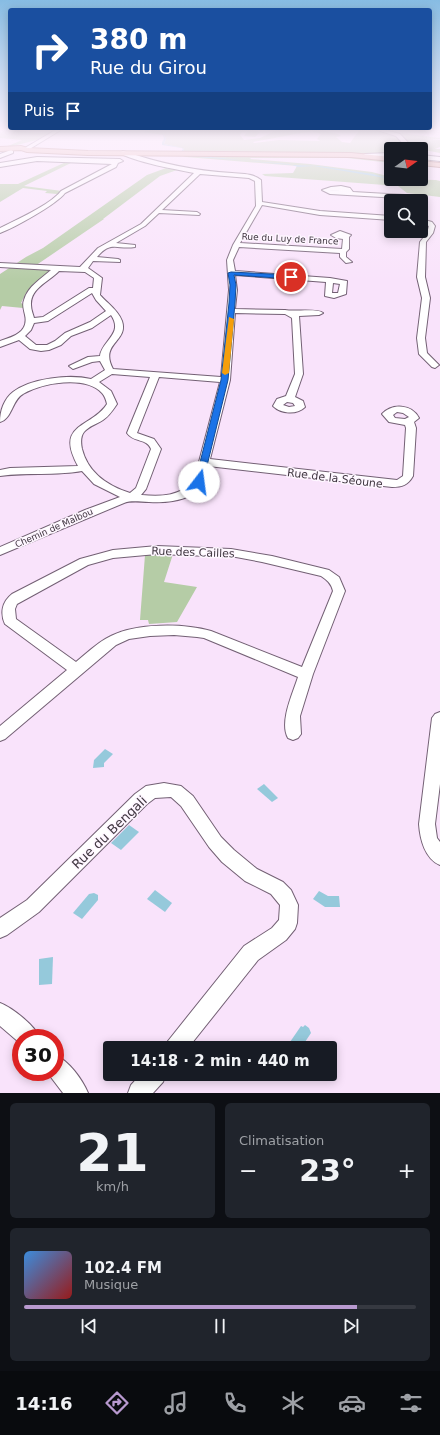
<!DOCTYPE html>
<html lang="fr">
<meta charset="utf-8">
<style>
:root{--surface:#171b24;--page:#20242c;--text:#f1f3f6;--muted:#9ea1a6;--line:#363941;--accent:#b899cf}
body{margin:0;font-family:"DejaVu Sans",sans-serif;background:var(--page);color:var(--text);height:100vh;display:flex;flex-direction:column;font-size:15px;white-space:nowrap}
*{box-sizing:border-box;margin:0}
p{font-size:13px;color:var(--muted)}
.icon{flex:none;width:22px;height:22px;fill:none;stroke:currentColor;stroke-width:2;stroke-linecap:round;stroke-linejoin:round}
.map{position:relative;height:1093px;overflow:hidden}
.side{display:flex;flex-direction:column;gap:10px;padding:10px;background:#0d0f14;flex:1}
.side>*{flex:none}
.top-card{position:absolute;left:8px;top:8px;width:424px;height:122px;border-radius:4px;box-shadow:0 2px 10px #0003;background:#1a4fa0;color:#fff;overflow:hidden}
.needle{width:26px;rotate:76deg}
.buttons{position:absolute;left:384px;top:142px;display:grid;gap:8px}
.buttons a{display:grid;place-items:center;width:44px;height:44px;border-radius:4px;background:var(--surface);box-shadow:0 2px 10px #0003;font-size:20px}
.speed{position:absolute;left:12px;top:1029px;display:flex;gap:8px;font-size:20px;font-weight:700;text-align:center}
.speed>*{display:grid;place-content:center;width:52px;height:52px;border-radius:50%;background:var(--surface);box-shadow:0 2px 10px #0003;line-height:1}
.speed .limit{border:6px solid #d22;background:#fff;color:#111}
.pin{position:absolute;display:grid;place-items:center;width:34px;height:34px;color:#fff;margin:-17px;border:2px solid #fff;border-radius:50%;box-shadow:0 1px 4px #0007}
.me{position:absolute;width:44px;margin:-22px;rotate:15deg;stroke-linejoin:round;filter:drop-shadow(0 0 3px #0008)}
.turn{display:flex;align-items:center;gap:14px;height:84px;padding:0 16px;font-size:18px}
.turn .icon{width:52px;height:52px;stroke-width:2.5}
.turn b{display:block;font-size:28px;line-height:34px}
.then{display:flex;align-items:center;height:38px;padding:0 16px;background:#0003;gap:8px;font-size:15px}
.big{font-size:30px;font-weight:700;line-height:1.1}
.side .tile{flex:1;display:flex;flex-direction:column;justify-content:center;gap:6px;min-width:0;padding:0 14px;border-radius:6px;background:var(--page)}
.side .dial{align-items:center;gap:0}
.dial b{font-size:52px;line-height:1}
.song{display:flex;align-items:center;gap:12px}
.cover{width:48px;height:48px;border-radius:6px;background:linear-gradient(135deg,hsl(210 70% 55%),hsl(0 70% 35%))}
.played{height:4px;border-radius:2px;background:linear-gradient(90deg,var(--accent) 85%,var(--line) 85%)}
.keys{display:flex;justify-content:space-around;direction:ltr}
.heat{display:flex;justify-content:space-between;align-items:center;font-size:22px;direction:ltr}
.side .tiles{flex:1;display:grid;gap:10px;grid-template-columns:1fr 1fr}
.tile:last-child{grid-column:span 2}
.trip{position:absolute;left:103px;top:1041px;width:234px;height:40px;border-radius:4px;background:var(--surface);box-shadow:0 2px 10px #0003;font-weight:700;line-height:40px;text-align:center}
.tab-bar{display:flex;height:64px;justify-content:space-around;align-items:center;background:#090b0e;color:var(--muted)}
.tab-bar .icon{width:28px;height:28px}
.tab-bar .active{color:var(--accent)}
.tab-bar b{font-size:18px;color:var(--text)}
.map>svg:first-child{display:block}
.green{fill:#b5cca6;fill-rule:evenodd}
.water{fill:#95c9db}
.lines{fill:none;stroke-linecap:round;stroke-linejoin:round}
.minor-casing{stroke:#736074;stroke-width:2}
.major-casing{stroke:#a16a63;stroke-width:2}
.minor{fill:#fff;fill-rule:evenodd}
.major{fill:#e6b6ac;fill-rule:evenodd}
.route{fill:#1a73e8;stroke:#114b97}
.slow{fill:#f59e0b}
.labels{text-anchor:middle;stroke-width:3;stroke-linejoin:round;paint-order:stroke}
.far-street-label{font-size:9px;fill:#403741;stroke:#fef6ff}
.street-label{font-size:11px;fill:#403741;stroke:#fef6ff}
.near-street-label{font-size:13px;fill:#403741;stroke:#fef6ff}
</style>
<div class="map">
<svg width="440" height="1093" viewBox="0 0 440 1093">
<rect width="100%" height="100%" fill="#f9e3fb"/>
<!-- green -->
<g class="green">
<path d="M0,128L37,133L52,132L37,140L9,147L8,146L22,140L0,138V133L3,131L0,130Z"/>
<path d="M155,128H264L249,130L260,132L255,137L244,136L248,131L242,132L240,135L244,140L260,138L281,128H312L338,134L341,136L336,137L342,142L350,143L360,129H374L399,137L410,149H391V155L184,153V149L182,148L164,144L166,139L164,135L145,132L154,130ZM312,131L321,134L317,139L320,141L279,140L254,143L253,142C272,139 292,134 312,131Z"/>
<path d="M375,128L401,133L440,138V139H430L440,140V147L435,149H440V153L424,150L421,155V149H414L400,135Z"/>
<path d="M180,155L346,156L391,160V163L347,158H251L250,159L310,164L372,172L391,177V179L436,180L440,181V197L407,193L398,186L265,176L262,174L293,173L297,166L186,157Z"/>
<path d="M68,161H75L24,186L62,191L57,194L45,193L47,191L23,188L0,202V184H18Z"/>
<path d="M166,168L177,170L160,176L103,219H104L32,268L49,269L51,270L36,282L26,293L21,303L23,304V308L2,306L0,310V274L26,257L43,248L147,175Z"/>
<path d="M158,553L173,554L164,582L197,587L177,622L149,624L148,620H140L145,555Z"/>
</g>
<!-- water -->
<g class="water">
<path d="M154,128V130L145,132L164,135L166,139L164,144L183,148L184,150L183,152L186,156C214,156 242,161 270,163C286,165 303,165 319,166L373,174L391,179L314,166L298,167L289,164L185,156L181,152L183,149L182,148L162,145V142L164,139L163,135L143,132L153,130Z"/>
<path d="M105,749L113,754L104,763V767L93,768L94,760Z"/>
<path d="M264,784L278,798L272,802L257,789Z"/>
<path d="M129,825L139,832L121,850L111,843Z"/>
<path d="M155,890L172,903L165,912L147,899Z"/>
<path d="M319,891L328,896H339L340,907H325L313,899Z"/>
<path d="M94,893L98,895V900L82,919L73,913L89,894Z"/>
<path d="M53,957L52,984L39,985V959Z"/>
<path d="M305,1025L309,1028L311,1033L301,1048H298L290,1042L301,1026L303,1027Z"/>
</g>
<g class="lines">
<!-- minor casing -->
<g class="minor-casing">
<g id="minor">
<path d="M59,128H64L28,150L23,149Z"/>
<path d="M371,128H378L400,134L414,149H408L396,136Z"/>
<path d="M11,150L13,151V153L0,158V154Z"/>
<path d="M123,151C159,163 194,171 232,173C242,174 252,173 261,180L262,202L320,211L391,216V220L320,215L262,205L240,243L342,249L343,239L336,238L331,235L340,231L351,235L349,237V249L346,252V257L352,262L346,263L340,257V253L239,247L233,260L235,271L330,278L347,281L346,294L334,298L325,296L326,282L235,275L237,290L235,309L285,310C295,312 317,308 323,313L319,315L299,316L303,374L295,397L303,401L305,407C297,415 281,414 273,406L277,399L286,396L295,374L292,318L285,314L235,313L230,380L210,459L397,480L403,476L406,428L405,425L389,422L382,414C392,403 412,404 419,418L414,422L416,428L413,476C408,485 402,487 392,487L208,466C207,471 207,479 203,484C192,501 167,503 149,502C140,502 132,500 124,503L0,555V547L85,510L120,497L94,484L82,471C55,476 27,472 0,476V470L10,468L78,466C54,423 92,428 107,404C106,400 105,396 102,393C85,375 42,383 23,394C12,400 12,419 0,422C0,411 4,399 13,392C31,378 70,374 91,379L105,370L100,361L92,362L73,369L69,366L88,357L100,356C102,340 124,334 111,315L92,328L71,336L61,345L49,350L41,351L30,349L19,340L0,347V341C13,337 29,332 25,315C24,310 22,305 24,300C28,286 41,279 51,270L0,267V263L80,267L98,248L141,224L194,173C170,168 144,164 121,154V152ZM200,174L249,178L255,181L256,206L233,245L227,260L229,290L221,377L113,369C99,343 129,342 122,321C118,310 107,303 100,295L102,278L88,268L93,261L120,262V260L118,259L97,257C111,240 117,250 135,247V245L116,243L145,226L159,213L199,215L200,214L197,212L162,210ZM59,271L85,272L94,278L93,288H89L43,317L34,318C33,314 31,310 31,305C30,288 50,281 59,271ZM333,283L340,284L338,293H332ZM92,293L96,300L106,311L90,322L65,333L55,341L47,345H36L25,336L31,330L34,323L48,321ZM112,374L150,377L127,433C134,443 147,438 151,449L136,488L130,493C108,486 88,473 82,449C81,444 80,437 84,432C89,426 97,424 103,420C109,416 113,410 117,404L111,391L99,382ZM159,377L220,382L194,481C180,496 161,497 142,495H141L146,489L161,449L154,439L137,433ZM287,402L293,403L295,406L289,407L283,405ZM397,412L403,413L409,417L405,419L395,418L393,415Z"/>
<path d="M391,153V157L365,158L362,156L365,154Z"/>
<path d="M421,155L440,157V161L421,159Z"/>
<path d="M37,157L120,159L123,161L118,163L116,167L65,193C57,204 14,228 0,233V228C16,220 50,205 61,191L112,164L37,161L0,167V163Z"/>
<path d="M341,186L350,188L353,192L405,195L408,197L409,201H403L402,198H399L330,194L322,190L331,187ZM330,190L346,191L331,190Z"/>
<path d="M421,219L432,222L435,226L433,233L426,242L425,277L430,298L425,338L427,353L439,365L435,368L432,367L419,354L417,338L422,298L417,277L420,242L427,233L429,226L421,223Z"/>
<path d="M157,546L231,549L272,556L329,570L339,577L345,591L313,674L300,716L301,734L298,738L293,740L288,738C279,722 293,693 298,677L204,638L197,637L174,635L150,636L129,639L116,645L5,739L0,741V726L67,670L5,624C0,613 2,602 12,594L80,559L113,550ZM157,554L236,557L262,562L321,576C327,580 331,583 333,591L302,667L211,631C183,623 136,623 111,636C98,642 87,653 76,662L16,619L15,609L17,604L88,565L113,558Z"/>
<path d="M440,712V784L435,824L437,838L440,842V865C425,859 420,839 419,824L432,718L435,714Z"/>
<path d="M164,783L181,786L193,796L221,837L234,850L257,869L283,882L291,890L298,905L297,923L295,929L286,940L258,960L188,1048H165L168,1041L244,946L272,928L279,920L280,905L271,894L245,881L222,862L209,847L181,806L171,797L155,798L147,804L39,912L7,935L0,938V918L27,900L135,794L146,786Z"/>
<path d="M0,1003C13,1008 35,1026 40,1038H21V1044L0,1026Z"/>
<path d="M55,1055C69,1061 82,1079 88,1093H63L47,1072H55Z"/>
<path d="M141,1074H166L163,1082L153,1093H128L131,1085Z"/>
</g>
</g>
<!-- major casing -->
<g class="major-casing">
<g id="major">
<path d="M21,146L28,148L88,151L351,153L391,157V161L351,157L88,155L27,152L21,150L0,151V147Z"/>
<path d="M421,161L440,163V167L421,165Z"/>
</g>
</g>
<!-- minor -->
<use href="#minor" class="minor"/>
<!-- major -->
<use href="#major" class="major"/>
</g>
<!-- sky -->
<linearGradient id="sky" x2="0" y2="1"><stop stop-color="#87bce3"/><stop offset="0.46" stop-color="#fcf2fd"/><stop offset="1" stop-color="#fcf2fd" stop-opacity="0"/></linearGradient>
<rect width="440" height="281" fill="url(#sky)"/>
<!-- route -->
<path class="route" d="M231,272L291,275L294,277L291,279L234,275L236,285L235,303L228,380L203,482L199,485L195,482L221,380L229,303L230,285L228,273Z"/>
<!-- slow -->
<path class="slow" d="M229,317L234,319L229,373L225,375L222,373Z"/>
<g class="labels">
<!-- far-street labels -->
<g class="far-street-label">
<text transform="translate(290 239) rotate(3)" y="3">Rue du Luy de France</text>
<text transform="translate(54 528) rotate(-24)" y="3">Chemin de Malbou</text>
</g>
<!-- street labels -->
<g class="street-label">
<text transform="translate(335 478) rotate(7)" y="4">Rue de la Séoune</text>
<text transform="translate(193 552) rotate(2)" y="4">Rue des Cailles</text>
</g>
<!-- near-street labels -->
<g class="near-street-label">
<text transform="translate(109 832) rotate(-44)" y="5">Rue du Bengali</text>
</g>
</g>
</svg>
<div class="buttons">
<a><svg class="needle" viewBox="-14 -14 28 28"><path d="M0-13l5 13h-10z" fill="#e53935"/><path d="M0 13l5-13h-10z" fill="#9ea1a6"/></svg></a>
<a><svg class="icon" aria-label="search" viewBox="0 0 24 24"><circle cx="10" cy="10" r="6"/><path d="M15 15l6 6"/></svg></a>
</div>
<div class="speed"><div class="limit">30</div></div>
<div class="pin" style="left:291px;top:277px;background:#d93025"><svg class="icon" aria-label="arrive" viewBox="0 0 24 24"><path d="M6 21V4h12l-3 4 3 4H6"/></svg></div>
<svg class="me" style="left:199px;top:482px" viewBox="-20 -20 40 40"><circle r="19" fill="#fff"/><path d="M0-13L10 11 0 6-10 11z" fill="#1a73e8"/></svg>
<div class="trip">14:18 · 2 min · 440 m</div>
<div class="top-card">
<div class="turn"><svg class="icon" aria-label="right" viewBox="0 0 24 24"><path d="M7 20v-9h11M14 6l5 5-5 5"/></svg><div><b>380 m</b>Rue du Girou</div></div>
<div class="then">Puis<svg class="icon" aria-label="arrive" viewBox="0 0 24 24"><path d="M6 21V4h12l-3 4 3 4H6"/></svg></div>
</div>
</div>
<section class="side">
<div class="tiles">
<div class="tile dial"><b>21</b><p>km/h</p></div>
<div class="tile"><p>Climatisation</p>
<div class="heat"><a>−</a><b class="big">23°</b><a>+</a></div>
</div>
<div class="tile">
<div class="song"><i class="cover"></i><div><b>102.4 FM</b><p>Musique</p></div></div>
<div class="played"></div>
<div class="keys"><svg class="icon" aria-label="previous" viewBox="0 0 24 24"><path d="M18 5L8 12l10 7zM5 5v14"/></svg><svg class="icon" aria-label="pause" viewBox="0 0 24 24"><path d="M8 5v14M16 5v14"/></svg><svg class="icon" aria-label="next" viewBox="0 0 24 24"><path d="M6 5l10 7-10 7zM19 5v14"/></svg></div>
</div>
</div>
</section>
<nav class="tab-bar">
<b>14:16</b>
<svg class="icon active" aria-label="directions" viewBox="0 0 24 24"><path d="M12 3l9 9-9 9-9-9zM9 14v-3h6M13 9l2 2-2 2"/></svg>
<svg class="icon" aria-label="music" viewBox="0 0 24 24"><path d="M9 18V5l10-2v13"/><circle cx="6" cy="18" r="3"/><circle cx="16" cy="16" r="3"/></svg>
<svg class="icon" aria-label="phone" viewBox="0 0 24 24"><path d="M5 4h4l2 5-3 2q2 4 5 5l2-3 5 2v4C11 20 4 13 5 4z"/></svg>
<svg class="icon" aria-label="climate" viewBox="0 0 24 24"><path d="M12 3v18M4 7l16 10M4 17L20 7"/></svg>
<svg class="icon" aria-label="car" viewBox="0 0 24 24"><path d="M5 17H2v-5l4-1 3-4h7l3 4 3 1v5h-3M9 17h6M6 11h13"/><circle cx="7" cy="17" r="2"/><circle cx="17" cy="17" r="2"/></svg>
<svg class="icon" aria-label="filters" viewBox="0 0 24 24"><path d="M4 7h16M4 17h16"/><circle cx="9" cy="7" r="2"/><circle cx="15" cy="17" r="2"/></svg>
</nav>
